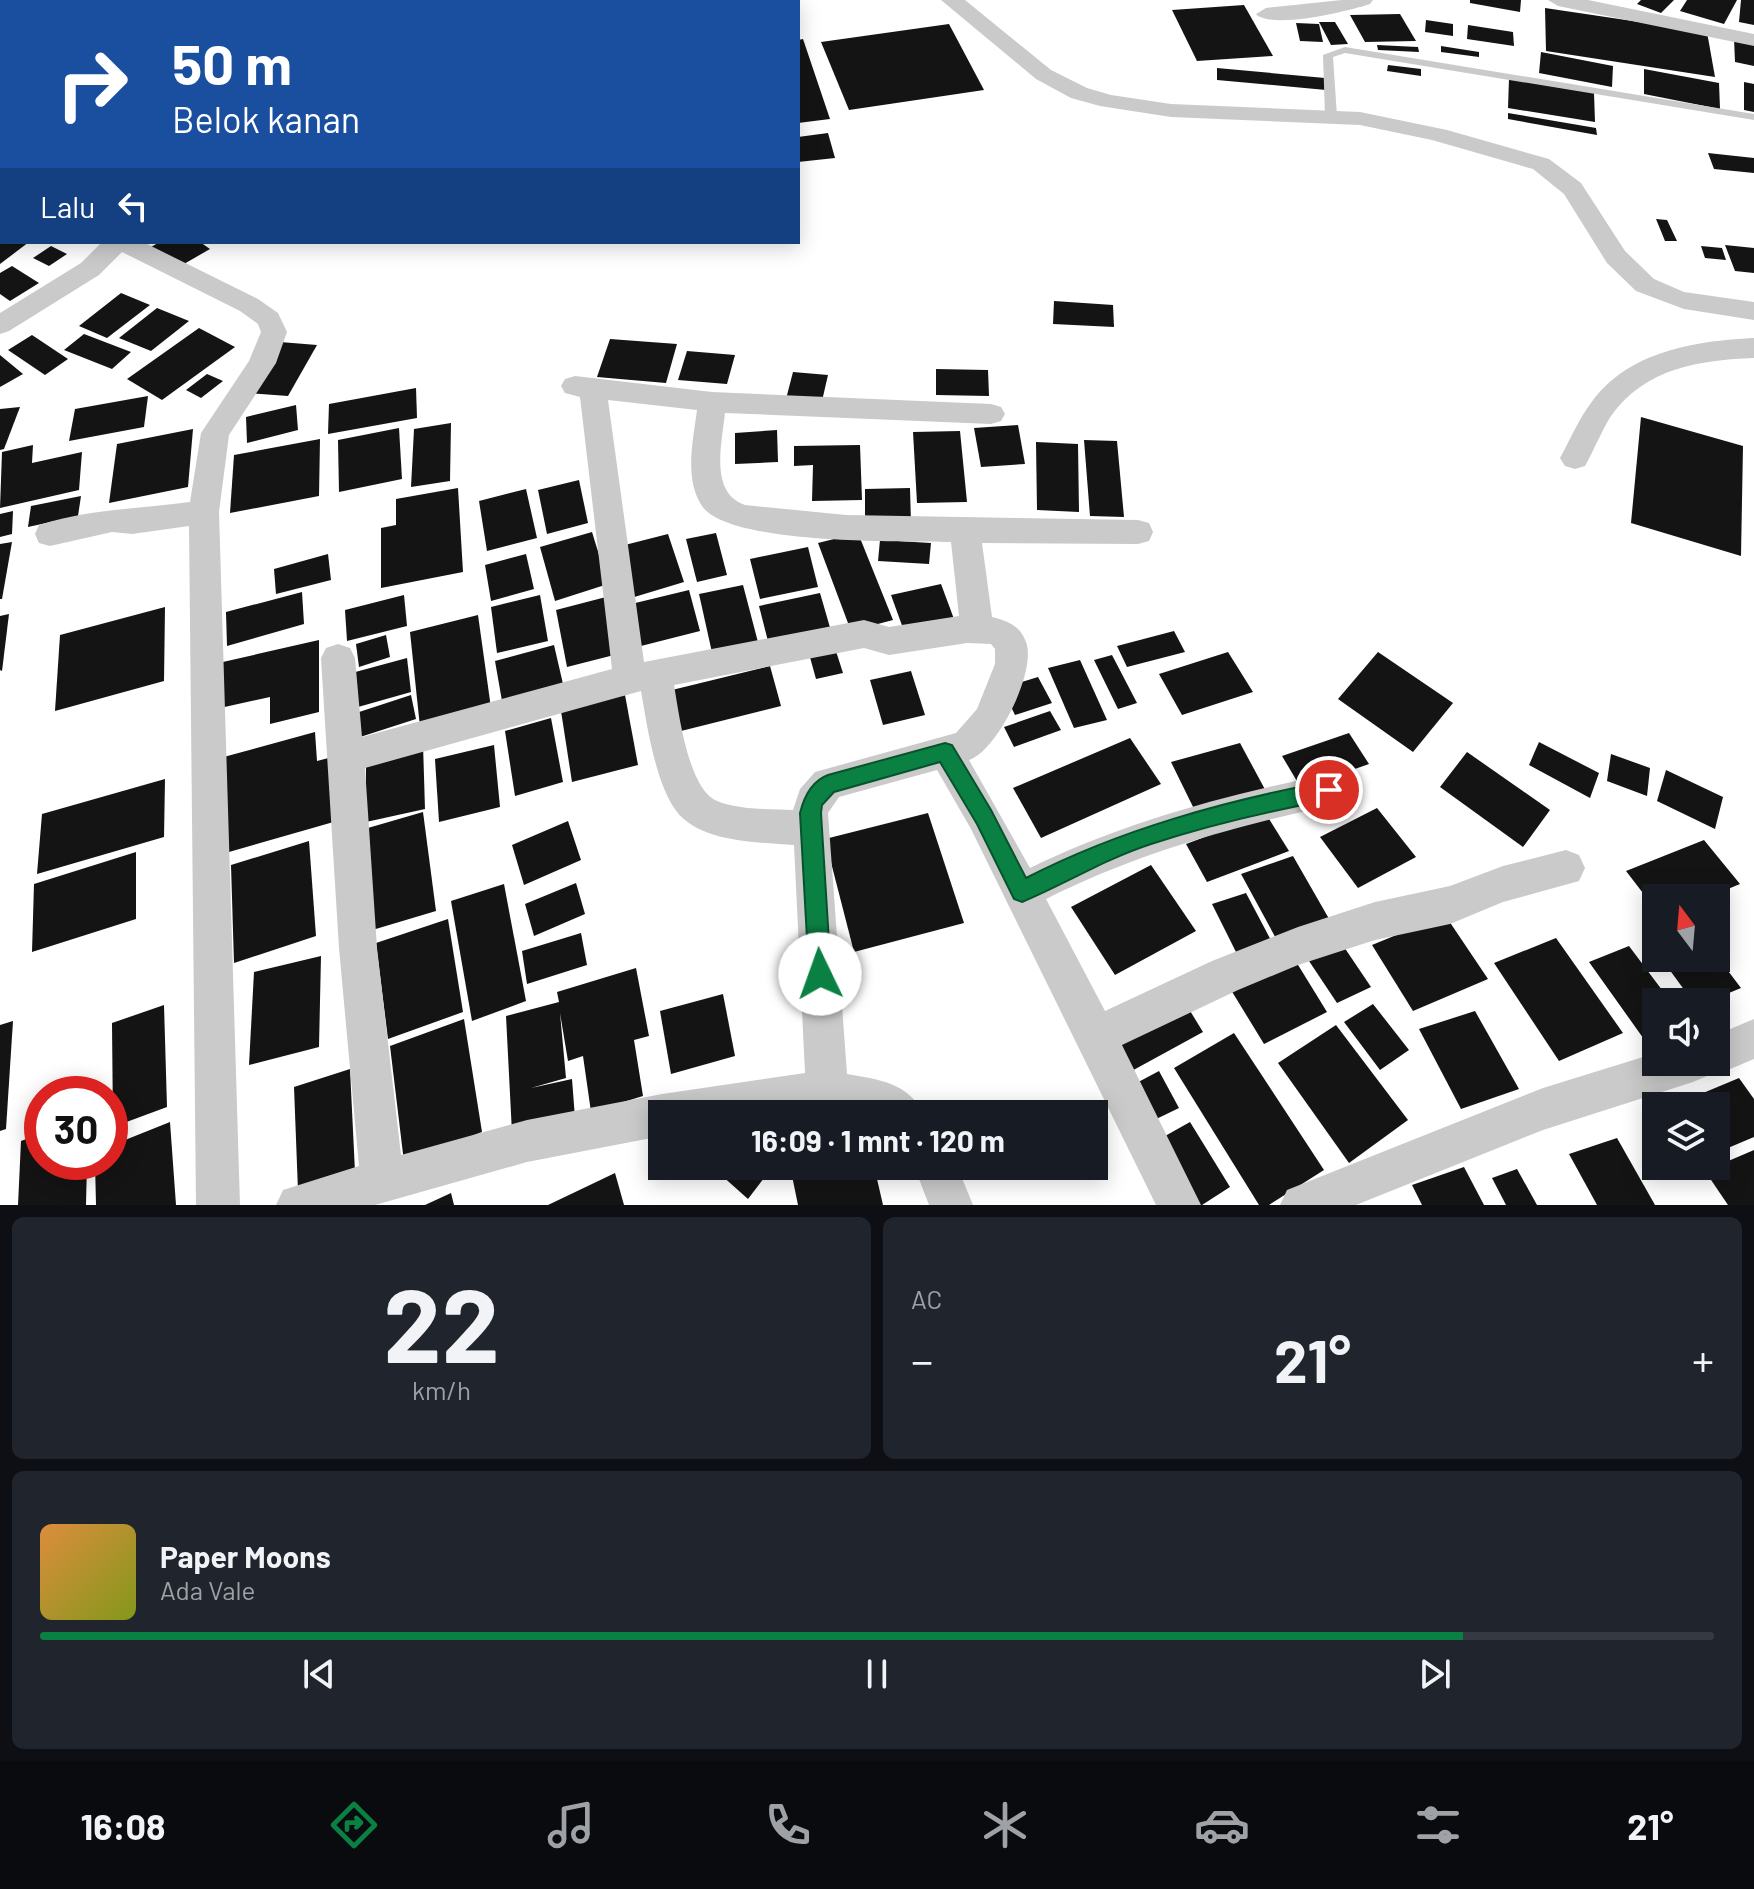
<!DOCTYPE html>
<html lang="id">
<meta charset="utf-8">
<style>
:root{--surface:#171b24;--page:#20242c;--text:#f1f3f6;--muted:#9ea1a6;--line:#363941;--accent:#0b8043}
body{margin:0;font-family:Barlow,sans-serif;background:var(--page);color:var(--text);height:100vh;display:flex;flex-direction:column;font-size:30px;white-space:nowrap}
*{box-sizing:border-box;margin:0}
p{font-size:26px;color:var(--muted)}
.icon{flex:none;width:44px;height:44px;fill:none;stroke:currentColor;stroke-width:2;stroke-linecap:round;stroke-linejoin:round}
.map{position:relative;height:1205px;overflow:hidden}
.panel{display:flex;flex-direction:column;gap:12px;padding:12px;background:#0d0f14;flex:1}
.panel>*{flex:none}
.top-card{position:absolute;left:0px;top:0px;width:800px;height:244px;box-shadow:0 4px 20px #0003;background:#1a4fa0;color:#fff;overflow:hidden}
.needle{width:52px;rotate:344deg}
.buttons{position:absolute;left:1642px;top:884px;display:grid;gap:16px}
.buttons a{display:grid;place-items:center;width:88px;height:88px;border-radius:0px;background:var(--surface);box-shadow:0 4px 20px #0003;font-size:40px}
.speed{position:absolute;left:24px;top:1076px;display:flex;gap:16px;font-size:40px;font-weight:700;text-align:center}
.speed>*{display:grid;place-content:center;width:104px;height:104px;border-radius:50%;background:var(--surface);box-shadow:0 4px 20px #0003;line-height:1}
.speed .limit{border:12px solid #d22;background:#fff;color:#111}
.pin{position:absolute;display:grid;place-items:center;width:68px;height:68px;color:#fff;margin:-34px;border:4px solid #fff;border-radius:50%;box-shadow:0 2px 8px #0007}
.me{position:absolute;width:88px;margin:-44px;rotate:357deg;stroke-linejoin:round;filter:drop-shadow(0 0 6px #0008)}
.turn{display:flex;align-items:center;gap:28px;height:168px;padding:0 40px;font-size:36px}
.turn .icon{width:104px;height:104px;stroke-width:2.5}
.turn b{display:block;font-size:56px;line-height:68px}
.then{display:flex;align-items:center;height:76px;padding:0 40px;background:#0003;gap:16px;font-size:30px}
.big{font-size:60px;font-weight:700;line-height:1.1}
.panel .tile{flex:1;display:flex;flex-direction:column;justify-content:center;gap:12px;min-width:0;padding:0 28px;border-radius:12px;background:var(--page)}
.panel .dial{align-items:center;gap:0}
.dial b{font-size:104px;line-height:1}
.song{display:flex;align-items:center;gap:24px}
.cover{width:96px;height:96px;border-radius:12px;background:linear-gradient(135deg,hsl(30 70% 55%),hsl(70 70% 35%))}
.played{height:8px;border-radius:4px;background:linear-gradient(90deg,var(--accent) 85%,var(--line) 85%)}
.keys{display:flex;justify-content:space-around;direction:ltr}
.heat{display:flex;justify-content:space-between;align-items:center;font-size:44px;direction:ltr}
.panel .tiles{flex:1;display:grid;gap:12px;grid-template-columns:1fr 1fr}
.tile:last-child{grid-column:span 2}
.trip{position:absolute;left:648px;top:1100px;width:460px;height:80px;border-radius:0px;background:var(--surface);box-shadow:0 4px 20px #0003;font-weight:700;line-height:80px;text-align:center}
.tab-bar{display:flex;height:128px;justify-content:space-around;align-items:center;background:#090b0e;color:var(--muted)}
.tab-bar .icon{width:56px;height:56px}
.tab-bar .active{color:var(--accent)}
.tab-bar b{font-size:36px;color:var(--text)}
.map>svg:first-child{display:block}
.building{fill:#141414}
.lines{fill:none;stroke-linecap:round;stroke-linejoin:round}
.service{fill:#cacaca;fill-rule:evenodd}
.minor{fill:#cacaca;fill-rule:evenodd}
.route{fill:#0b8043;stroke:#07532c;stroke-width:2}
</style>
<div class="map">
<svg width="1754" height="1205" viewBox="0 0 1754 1205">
<rect width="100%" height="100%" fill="#fff"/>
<!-- building -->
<g class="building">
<path d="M1470,0H1521L1520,12L1470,3Z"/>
<path d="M1641,0H1674L1661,13L1637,4Z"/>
<path d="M1687,0H1737L1724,24L1680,11Z"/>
<path d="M1741,0H1754V25L1739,22Z"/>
<path d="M1244,5L1273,56L1197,61L1172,10Z"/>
<path d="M1545,8L1707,32L1715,77L1546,51Z"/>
<path d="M1400,14L1416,41L1365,42L1350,15Z"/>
<path d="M1426,20L1453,24V36L1425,32Z"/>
<path d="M1319,22H1335L1348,44L1331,45Z"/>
<path d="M1296,23L1319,24L1323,42L1300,41Z"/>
<path d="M949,24L984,90L849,110L821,42Z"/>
<path d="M1468,25L1513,32L1514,46L1467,39Z"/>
<path d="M1734,38L1754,42V66L1735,62Z"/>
<path d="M803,39L830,119L798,123V40Z"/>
<path d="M1377,45L1418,47L1419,52L1378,50Z"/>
<path d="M1441,46L1479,52V57L1441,52Z"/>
<path d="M1541,52L1613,66L1612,87L1539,73Z"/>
<path d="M1388,65L1421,69V76L1387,71Z"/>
<path d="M1217,68L1325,78L1326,90L1217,80Z"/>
<path d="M1644,69L1719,83L1720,109L1644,94Z"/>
<path d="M1509,79L1594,93L1595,122L1508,108Z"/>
<path d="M1744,82L1754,84V112L1744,110Z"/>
<path d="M1508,113L1596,128L1597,135L1508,119Z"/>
<path d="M828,133L835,158L798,162V137Z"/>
<path d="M1708,153L1754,158V173L1714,169Z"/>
<path d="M1656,219L1667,220L1677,241H1665Z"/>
<path d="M0,242H29L0,264Z"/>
<path d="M160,242H200L210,249L177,268L149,248Z"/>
<path d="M1725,245L1754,248V273L1735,271Z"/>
<path d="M51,246L67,254L49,266L33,258Z"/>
<path d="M1701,246L1722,248L1726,260L1705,258Z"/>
<path d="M12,266L39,283L10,301L0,294V273Z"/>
<path d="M121,293L150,305L107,338L79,326Z"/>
<path d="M1054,301L1113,305L1114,327L1053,324Z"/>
<path d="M157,308L189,321L151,351L119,338Z"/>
<path d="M199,328L235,347L162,400L127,379Z"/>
<path d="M84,334L131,352L112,369L64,350Z"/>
<path d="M32,335L68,359L45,375L8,350Z"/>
<path d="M610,339L677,344L666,383L597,377Z"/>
<path d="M280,342L317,345L288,396L249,393Z"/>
<path d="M687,351L735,355L727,384L678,380Z"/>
<path d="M0,355L23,374L0,387Z"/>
<path d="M936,369L988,370L989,396L936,395Z"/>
<path d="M793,372L828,375L822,401L786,399Z"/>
<path d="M207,374L223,381L201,398L186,390Z"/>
<path d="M416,388L417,418L328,434L329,404Z"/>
<path d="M148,396L144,427L69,441L75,409Z"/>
<path d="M296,405L298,430L247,443L246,417Z"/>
<path d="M20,407L4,449L0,450V409Z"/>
<path d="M1641,417L1743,446L1741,556L1631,523Z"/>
<path d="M451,423L450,481L411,487L414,429Z"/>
<path d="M1018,425L1025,464L981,467L974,428Z"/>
<path d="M399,428L402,479L339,492L338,440Z"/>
<path d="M193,429L188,487L109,503L117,444Z"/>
<path d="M777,430L778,462L735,464V433Z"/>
<path d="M960,431L967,502L917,503L913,432Z"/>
<path d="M320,439L319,496L230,513L234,455Z"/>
<path d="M1084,440L1117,441L1124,517L1090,516Z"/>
<path d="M1036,442L1078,444L1079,512L1037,510Z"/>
<path d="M33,445L32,463L82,452L79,490L0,508L2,452Z"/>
<path d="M860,445L862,500L812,501L813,465L794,466V446Z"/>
<path d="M579,480L588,523L547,534L538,490Z"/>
<path d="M458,488L463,572L381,588V528L396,525V499Z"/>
<path d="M910,488L911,523L865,524V489Z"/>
<path d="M526,489L537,538L487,551L479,501Z"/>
<path d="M81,496L78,516L28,527L31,506Z"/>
<path d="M13,511L12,534L0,537V514Z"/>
<path d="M592,532L608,584L555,601L540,547Z"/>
<path d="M716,533L727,575L697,582L686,539Z"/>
<path d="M858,533L893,620L851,631L818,543Z"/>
<path d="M668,534L684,582L631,598L617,547Z"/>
<path d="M880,540L931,543L929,564L878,561Z"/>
<path d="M12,542L2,599H0V544Z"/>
<path d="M808,547L818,587L760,599L750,559Z"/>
<path d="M328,554L331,580L276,594L274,569Z"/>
<path d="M526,554L534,589L491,601L485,565Z"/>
<path d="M941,584L954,619L904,631L891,595Z"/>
<path d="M743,585L759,646L713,657L699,594Z"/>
<path d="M689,590L700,631L637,647L627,605Z"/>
<path d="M302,592L304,624L227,646L226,612Z"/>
<path d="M820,593L831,631L769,645L759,606Z"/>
<path d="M404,595L407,626L347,641L345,610Z"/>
<path d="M540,595L548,641L497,653L491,607Z"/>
<path d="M606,597L618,654L567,667L556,610Z"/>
<path d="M165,607L164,681L55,711L60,635Z"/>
<path d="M9,614L2,671L0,670V616Z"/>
<path d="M478,615L491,708L420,727L410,632Z"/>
<path d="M1174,631L1185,652L1127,667L1117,646Z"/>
<path d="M386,635L390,657L359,667L356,644Z"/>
<path d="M319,640V712L270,724V697L211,710L214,664Z"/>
<path d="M554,645L563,684L502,701L495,661Z"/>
<path d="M834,645L843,673L816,679L808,650Z"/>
<path d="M1228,652L1253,692L1182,715L1159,674Z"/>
<path d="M1378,652L1453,703L1413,752L1338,699Z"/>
<path d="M1112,655L1137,703L1118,709L1094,660Z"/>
<path d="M407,658L411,692L351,709L348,674Z"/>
<path d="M1080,660L1107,720L1074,728L1048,668Z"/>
<path d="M770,666L781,706L681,731L672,690Z"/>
<path d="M911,671L925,715L883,725L870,680Z"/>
<path d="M1038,677L1052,703L1015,715L1002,688Z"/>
<path d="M411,695L416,719L357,738L353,714Z"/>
<path d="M625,695L638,765L572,782L561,711Z"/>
<path d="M1050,711L1061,730L1014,747L1004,727Z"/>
<path d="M551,718L563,782L515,796L505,731Z"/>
<path d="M315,732L317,761L340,755L344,819L222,854L220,758Z"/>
<path d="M1349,733L1369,764L1301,788L1282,756Z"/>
<path d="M1130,738L1161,784L1041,838L1013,788Z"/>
<path d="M1539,742L1599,773L1590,798L1529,765Z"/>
<path d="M1240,743L1268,795L1197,815L1171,762Z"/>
<path d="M423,744L425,809L366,822V757Z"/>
<path d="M494,745L500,807L439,822L435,759Z"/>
<path d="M1467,752L1550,810L1523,847L1440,787Z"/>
<path d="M1611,754L1650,768L1647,796L1607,781Z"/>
<path d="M1666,770L1723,797L1715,829L1657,801Z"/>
<path d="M165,779L164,837L37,874L42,814Z"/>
<path d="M1377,808L1416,857L1358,888L1320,837Z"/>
<path d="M423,812L436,911L369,931L361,830Z"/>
<path d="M928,813L964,923L854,952L825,839Z"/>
<path d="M1266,814L1289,851L1207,882L1186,844Z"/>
<path d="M568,821L581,860L524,885L512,845Z"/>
<path d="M1704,840L1740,884L1706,898H1656V910L1626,871Z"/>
<path d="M309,841L316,936L234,963L231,865Z"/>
<path d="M136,852V919L32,952L34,884Z"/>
<path d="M1293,856L1332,924L1279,944L1241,874Z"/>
<path d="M1151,865L1196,931L1115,975L1071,907Z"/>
<path d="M576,883L585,914L534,936L525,904Z"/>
<path d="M504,884L526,1001L472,1021L451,901Z"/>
<path d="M1246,893L1275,948L1240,960L1212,904Z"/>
<path d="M1445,915L1488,979L1413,1011L1372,945Z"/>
<path d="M448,919L463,1012L388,1039L376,943Z"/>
<path d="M581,933L587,965L527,984L522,951Z"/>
<path d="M1556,938L1623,1033L1559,1061L1494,963Z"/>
<path d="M1342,944L1371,987L1337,1003L1309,961Z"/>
<path d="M1629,946L1671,1002H1656V1038L1646,1042L1589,962Z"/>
<path d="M1716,955L1741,988L1707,1002H1693L1661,958H1716Z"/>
<path d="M321,956L319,1047L249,1065L254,972Z"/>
<path d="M1295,960L1327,1012L1264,1044L1231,990Z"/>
<path d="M636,968L649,1036L634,1040L643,1096L591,1112L583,1056L568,1061L560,1013L566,1078L531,1088L572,1079L575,1118L512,1133L506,1016L559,1002L557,992Z"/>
<path d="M723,994L735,1056L671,1074L660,1011Z"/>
<path d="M1184,1001L1203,1032L1128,1073L1109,1042Z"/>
<path d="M1373,1004L1409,1050L1380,1070L1344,1022Z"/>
<path d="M164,1005L167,1107L113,1127L112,1023Z"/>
<path d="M1475,1011L1519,1089L1461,1109L1419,1029Z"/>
<path d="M464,1019L482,1132L404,1162L390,1046Z"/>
<path d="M13,1021L6,1129L0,1131V1025Z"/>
<path d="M1336,1025L1408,1120L1349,1163L1278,1063Z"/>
<path d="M1234,1033L1324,1170L1269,1205H1259L1174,1068Z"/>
<path d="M350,1069L355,1172L298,1191L294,1087Z"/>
<path d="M1159,1071L1179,1108L1148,1123L1129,1087Z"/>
<path d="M1739,1078L1754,1099V1137L1716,1153V1106H1672Z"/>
<path d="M170,1122L176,1205H96L95,1162H110V1146Z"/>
<path d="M1190,1122L1230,1187L1202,1205H1196L1158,1140Z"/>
<path d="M42,1133V1162H87L86,1205H18L21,1141Z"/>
<path d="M1617,1138L1655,1205H1597L1569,1154Z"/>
<path d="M1754,1150V1205H1728L1705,1171Z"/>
<path d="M711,1166H773L748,1199Z"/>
<path d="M790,1166H874L883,1205H798Z"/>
<path d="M1464,1167L1484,1205H1422L1412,1185Z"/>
<path d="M1517,1169L1537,1205H1506L1492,1178Z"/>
<path d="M615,1173L624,1205H548Z"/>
<path d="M451,1193L454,1205H425Z"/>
</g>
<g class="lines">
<!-- service -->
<path class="service" d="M1345,47L1754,114V120L1345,53L1333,57L1337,116L1331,119L1325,116L1323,55Z"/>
<!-- minor -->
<g class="minor">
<path d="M237,0H258L236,2Z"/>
<path d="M941,0H965L1051,70L1087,88L1111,95L1171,104L1360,112L1447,130L1549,159L1581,183L1625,251L1654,279L1684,292L1754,302V320L1684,309L1636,291L1607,263L1564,194L1533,169L1432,140L1360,125L1171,117L1100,106L1071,98L1036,79Z"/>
<path d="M1342,0H1373L1370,4C1349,11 1271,30 1256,14L1266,8Z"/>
<path d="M1548,0H1588L1754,34V46L1558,6Z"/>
<path d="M2,138V152L0,153V139Z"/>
<rect x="0" y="162" width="2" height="15"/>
<path d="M102,242H143L258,299L278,313L287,332L276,363L229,435L219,512L240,1205H196L189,526L132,534L112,532L50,546L39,543L35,534L39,525C89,509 139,509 190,502L201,433L249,361L261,332L258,324L240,311L122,252L99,275L9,331L0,334V313L81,263Z"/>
<path d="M1754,338V358C1700,360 1645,368 1611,416C1601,432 1594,450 1585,466L1575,469L1565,466L1560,458C1570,440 1578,420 1591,403C1628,351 1695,341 1754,338Z"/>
<path d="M575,376L712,392L991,404L1001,407L1005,414L1001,421L991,424L725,413C722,443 709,493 745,505L846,515L1138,520L1149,523L1153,532L1149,541L1138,544L982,543L992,617C1007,621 1020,625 1026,642C1037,670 998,750 969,760L1030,868C1125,822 1226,795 1329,774L1342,778L1347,790L1342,802L1329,806C1231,827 1136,854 1046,899L1105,1011L1212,961L1298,927L1375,902L1450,886L1503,866L1566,850L1579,855L1585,868L1579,881L1503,902L1450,924L1375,940L1298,965L1238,990L1122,1045L1201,1205H1156L971,829L937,770L839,797L828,813L847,1074C877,1079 910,1083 923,1114H662V1136L527,1162L375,1205H276L283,1190L359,1166L339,948L321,658L326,648L338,644L350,648L355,658L362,737L612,669L580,397L565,393L561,386L565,379ZM608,400L697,410C693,441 684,479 702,506C728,545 903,541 951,542L959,616L889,627L864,620L644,662ZM967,643L991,644L995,649V664L977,709L956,733L815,772L800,789L793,810C769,809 739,810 717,801C688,789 679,713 674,685L864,648L889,655ZM641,691C647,725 657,798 685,820C713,843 760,842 794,845L805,1073L662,1094L527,1120L401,1155L377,948L365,768Z"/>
<path d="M1754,1019V1059L1716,1075L1709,1073L1707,1076L1693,1082L1543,1130L1356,1205H1280L1287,1190L1543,1088L1656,1053V1062H1716V1035Z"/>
<path d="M914,1166H957L973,1205H929Z"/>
</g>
</g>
<!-- route -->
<path class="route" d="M945,743L952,745L991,810L1026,878C1121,829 1225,801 1329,781L1336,784L1339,790L1336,797L1329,800C1269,811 1209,825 1151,844C1105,859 1065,884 1022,902L1014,899L977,824L940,762L834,792L822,805L821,813L831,974L828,982L820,985L812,982L809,974L800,813C804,797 812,781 828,775Z"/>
</svg>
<div class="buttons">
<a><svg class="needle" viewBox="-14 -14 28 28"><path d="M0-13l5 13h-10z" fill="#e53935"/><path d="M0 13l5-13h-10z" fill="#9ea1a6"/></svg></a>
<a><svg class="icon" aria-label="sound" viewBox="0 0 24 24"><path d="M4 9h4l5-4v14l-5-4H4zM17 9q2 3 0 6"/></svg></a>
<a><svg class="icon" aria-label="layers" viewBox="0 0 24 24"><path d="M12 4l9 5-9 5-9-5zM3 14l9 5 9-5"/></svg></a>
</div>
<div class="speed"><div class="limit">30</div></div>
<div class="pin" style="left:1329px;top:790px;background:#d93025"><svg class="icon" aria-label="arrive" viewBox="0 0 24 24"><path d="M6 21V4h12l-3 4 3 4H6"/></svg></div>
<svg class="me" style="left:820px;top:974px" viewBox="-20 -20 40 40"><circle r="19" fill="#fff"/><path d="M0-13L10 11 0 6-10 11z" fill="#0b8043"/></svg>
<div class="trip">16:09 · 1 mnt · 120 m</div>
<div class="top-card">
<div class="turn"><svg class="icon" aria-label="right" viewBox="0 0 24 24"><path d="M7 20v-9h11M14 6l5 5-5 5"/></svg><div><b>50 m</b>Belok kanan</div></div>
<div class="then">Lalu<svg class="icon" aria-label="left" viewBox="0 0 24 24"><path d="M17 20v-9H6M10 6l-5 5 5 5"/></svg></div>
</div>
</div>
<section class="panel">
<div class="tiles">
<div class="tile dial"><b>22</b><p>km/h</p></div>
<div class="tile"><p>AC</p>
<div class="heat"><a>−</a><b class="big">21°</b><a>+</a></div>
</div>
<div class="tile">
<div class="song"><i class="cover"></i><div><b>Paper Moons</b><p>Ada Vale</p></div></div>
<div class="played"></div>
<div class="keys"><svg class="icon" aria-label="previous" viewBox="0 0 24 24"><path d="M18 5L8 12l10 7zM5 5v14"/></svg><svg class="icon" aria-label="pause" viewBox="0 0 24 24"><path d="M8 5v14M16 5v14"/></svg><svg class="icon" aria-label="next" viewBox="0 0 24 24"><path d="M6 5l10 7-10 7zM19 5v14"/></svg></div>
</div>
</div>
</section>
<nav class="tab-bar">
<b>16:08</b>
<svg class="icon active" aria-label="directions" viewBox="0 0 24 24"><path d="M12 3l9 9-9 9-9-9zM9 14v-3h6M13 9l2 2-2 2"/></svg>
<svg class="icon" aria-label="music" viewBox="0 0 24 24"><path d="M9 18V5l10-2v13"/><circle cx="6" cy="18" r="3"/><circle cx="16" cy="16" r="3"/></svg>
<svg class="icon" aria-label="phone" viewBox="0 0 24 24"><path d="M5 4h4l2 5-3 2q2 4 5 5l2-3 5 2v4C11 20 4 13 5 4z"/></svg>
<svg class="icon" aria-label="climate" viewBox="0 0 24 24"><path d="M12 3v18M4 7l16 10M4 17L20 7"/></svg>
<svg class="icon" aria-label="car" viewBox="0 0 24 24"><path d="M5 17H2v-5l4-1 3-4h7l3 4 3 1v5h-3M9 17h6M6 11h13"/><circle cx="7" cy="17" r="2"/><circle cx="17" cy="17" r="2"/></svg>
<svg class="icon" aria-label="filters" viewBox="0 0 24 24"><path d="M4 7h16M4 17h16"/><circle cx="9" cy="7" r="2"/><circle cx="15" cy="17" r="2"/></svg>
<b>21°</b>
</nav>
